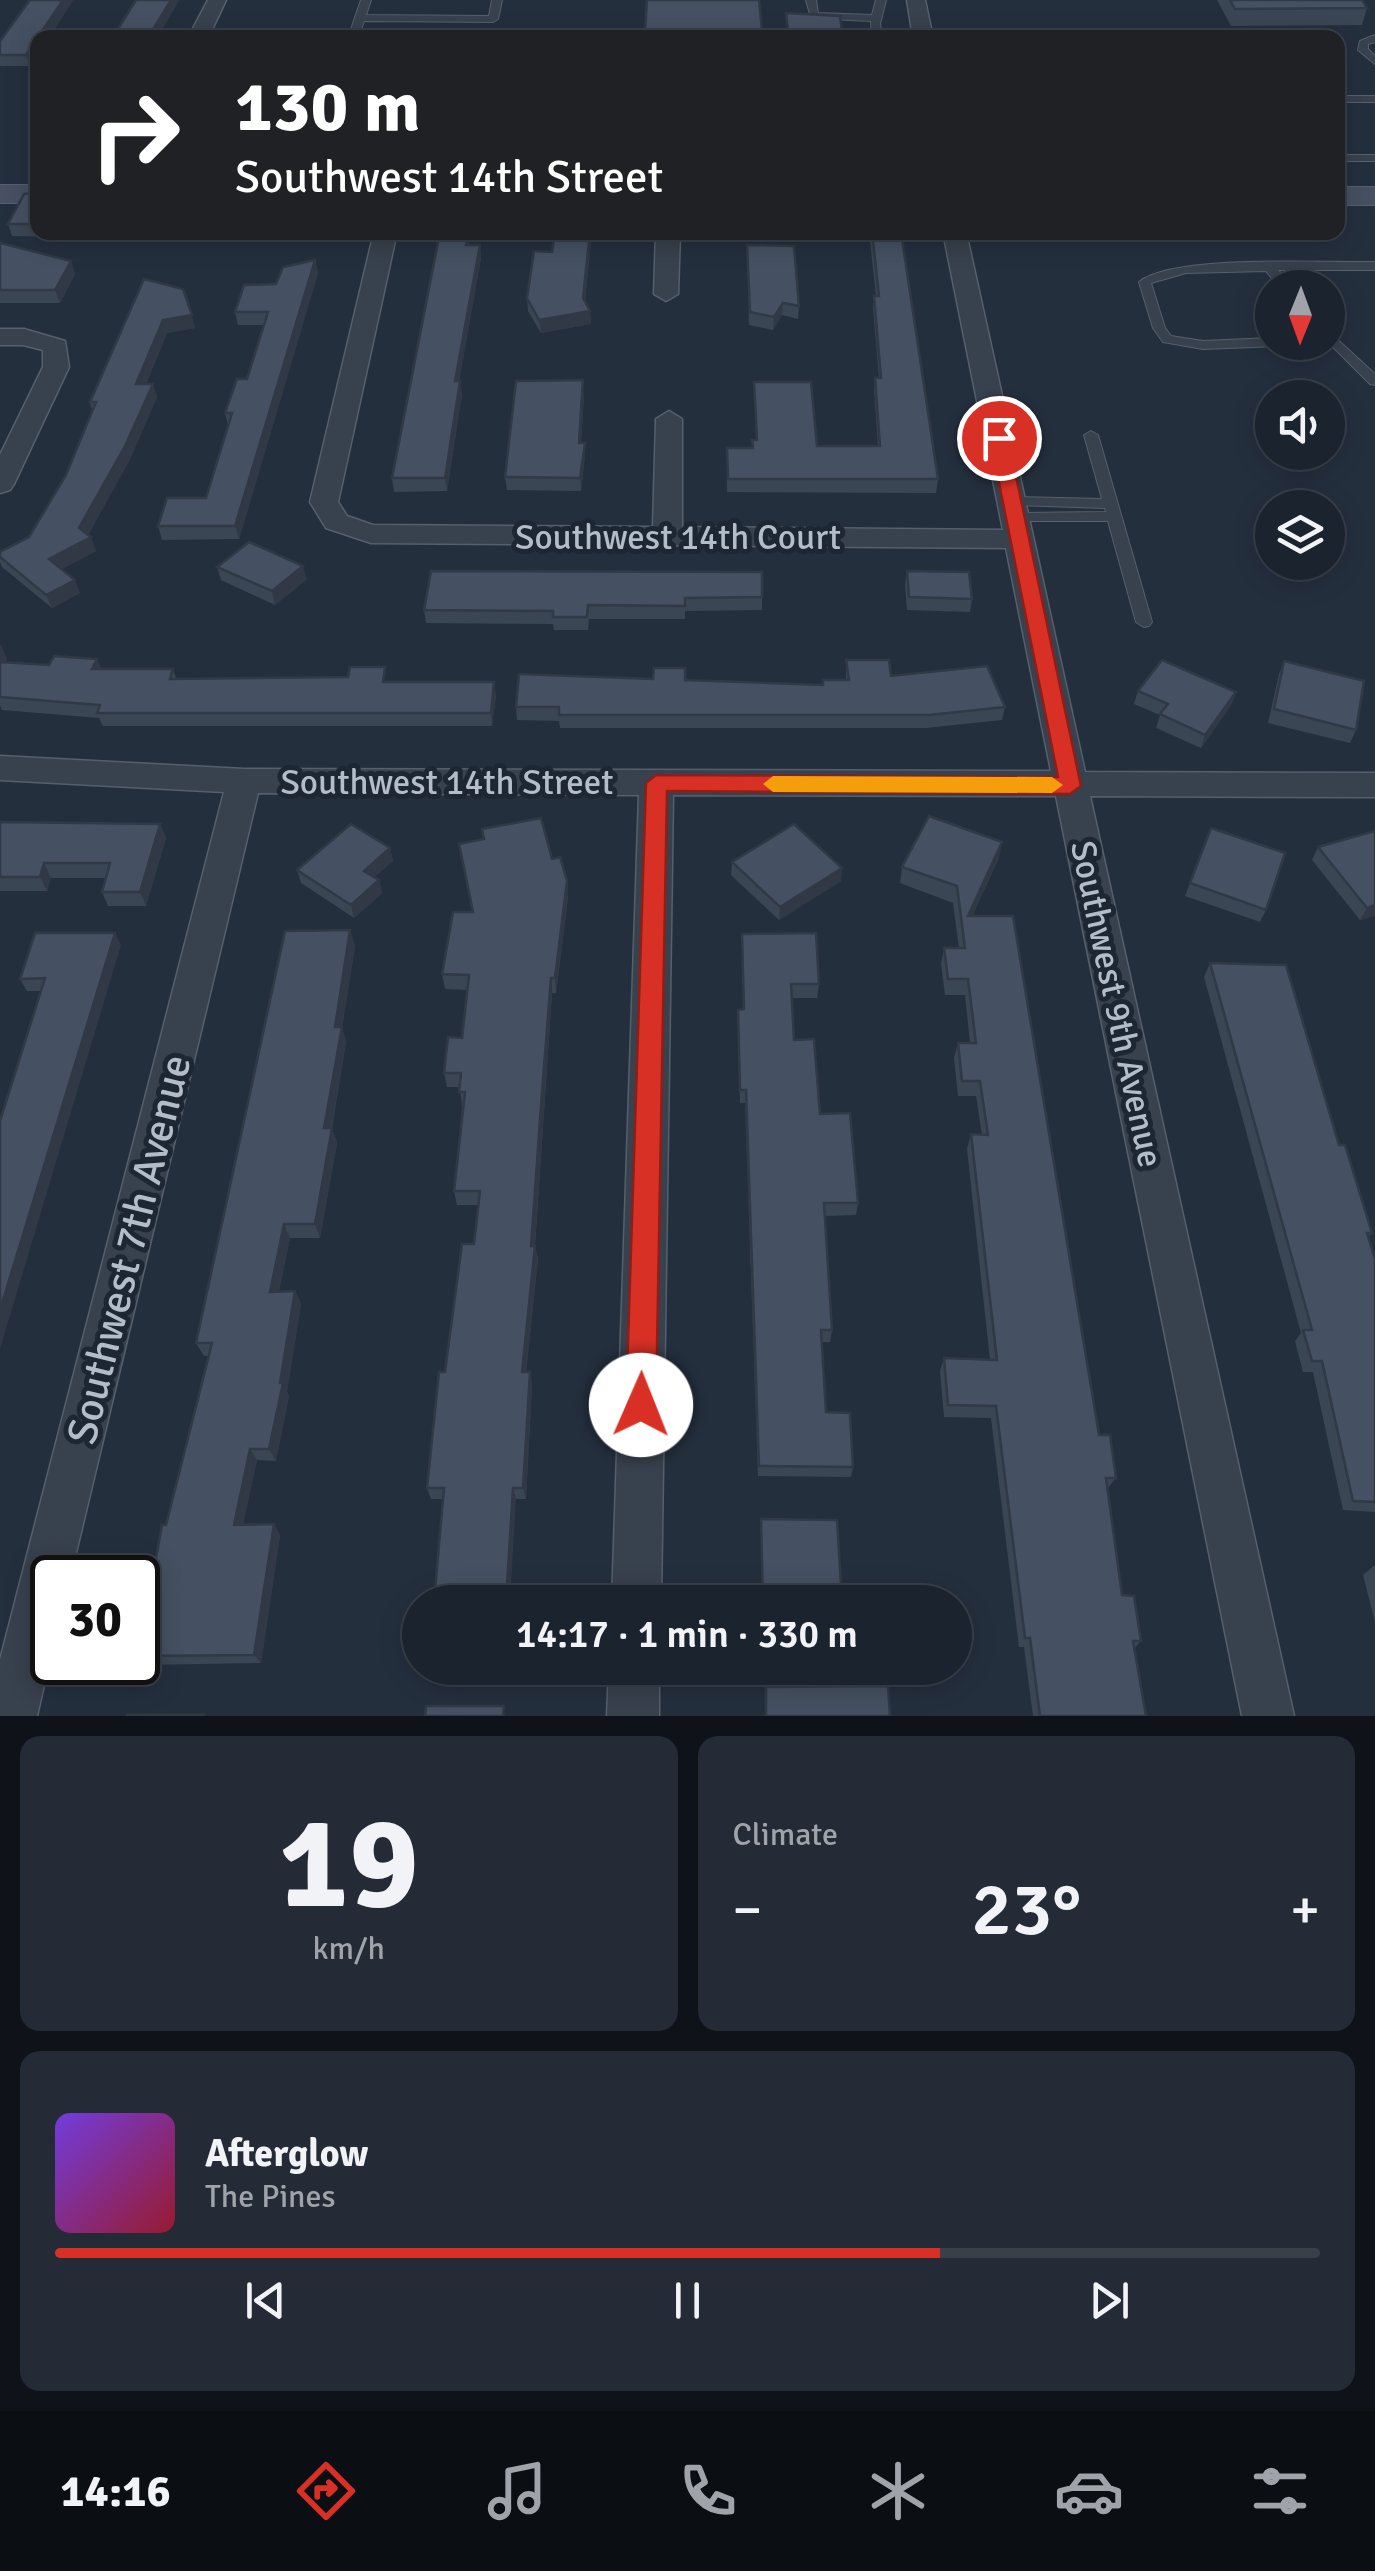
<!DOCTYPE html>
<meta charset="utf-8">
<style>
:root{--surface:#1b232e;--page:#242b36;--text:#f1f3f6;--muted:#a0a4aa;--line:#39404a;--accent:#d93025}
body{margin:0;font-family:Signika,sans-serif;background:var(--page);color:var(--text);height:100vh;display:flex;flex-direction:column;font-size:38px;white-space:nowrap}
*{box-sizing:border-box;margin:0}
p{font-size:32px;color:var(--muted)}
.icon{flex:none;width:55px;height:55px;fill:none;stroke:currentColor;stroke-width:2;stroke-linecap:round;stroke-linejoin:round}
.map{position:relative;height:1716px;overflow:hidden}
.panel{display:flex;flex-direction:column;gap:20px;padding:20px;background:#0f1319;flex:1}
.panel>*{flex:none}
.top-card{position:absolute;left:30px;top:30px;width:1315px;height:210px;border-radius:20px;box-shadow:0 5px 25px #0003,0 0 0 2px var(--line);background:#202124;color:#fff;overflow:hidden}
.needle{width:65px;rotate:181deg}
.fabs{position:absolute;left:1255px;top:270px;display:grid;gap:20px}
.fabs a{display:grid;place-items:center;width:90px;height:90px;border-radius:50%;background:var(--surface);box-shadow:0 5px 25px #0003,0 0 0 2px var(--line);font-size:50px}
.speed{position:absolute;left:30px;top:1555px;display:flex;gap:20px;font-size:50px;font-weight:700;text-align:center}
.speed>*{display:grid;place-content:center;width:130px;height:130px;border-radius:50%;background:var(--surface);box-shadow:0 5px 25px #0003,0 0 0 2px var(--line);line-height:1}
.speed .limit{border:5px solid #111;border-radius:15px;background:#fff;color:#111}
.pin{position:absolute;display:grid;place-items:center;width:85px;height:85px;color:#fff;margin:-42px;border:5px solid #fff;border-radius:50%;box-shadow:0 2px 10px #0007}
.me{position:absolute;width:110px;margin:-55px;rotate:1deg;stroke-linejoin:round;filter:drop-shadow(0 0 8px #0008)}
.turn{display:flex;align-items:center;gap:35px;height:210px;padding:0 40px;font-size:45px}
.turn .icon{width:130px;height:130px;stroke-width:2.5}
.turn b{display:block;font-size:70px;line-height:85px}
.big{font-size:75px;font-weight:600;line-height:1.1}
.panel .tile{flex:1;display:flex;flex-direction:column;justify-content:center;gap:15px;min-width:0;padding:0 35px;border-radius:20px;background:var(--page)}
.panel .dial{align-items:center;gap:0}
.dial b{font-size:130px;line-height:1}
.song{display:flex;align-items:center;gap:30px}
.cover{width:120px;height:120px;border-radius:15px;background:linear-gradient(135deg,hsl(260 70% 55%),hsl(350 70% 35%))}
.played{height:10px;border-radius:5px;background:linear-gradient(90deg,var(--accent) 70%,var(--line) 70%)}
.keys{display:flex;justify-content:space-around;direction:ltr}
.heat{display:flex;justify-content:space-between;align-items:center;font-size:55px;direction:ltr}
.panel .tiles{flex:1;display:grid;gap:20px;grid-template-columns:1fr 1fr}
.tile:last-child{grid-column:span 2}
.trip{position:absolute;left:402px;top:1585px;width:570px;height:100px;border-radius:50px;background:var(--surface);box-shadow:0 5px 25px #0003,0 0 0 2px var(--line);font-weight:600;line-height:100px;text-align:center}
.tabs{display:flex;height:160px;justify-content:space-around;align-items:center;background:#0b0e12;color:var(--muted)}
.tabs .icon{width:70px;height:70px}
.tabs .current{color:var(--accent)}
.tabs b{font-size:45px;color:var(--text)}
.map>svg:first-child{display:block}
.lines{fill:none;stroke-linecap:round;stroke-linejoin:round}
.lane-casing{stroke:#565f6c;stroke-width:2}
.street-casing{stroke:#565f6c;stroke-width:3}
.secondary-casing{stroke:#565f6c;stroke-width:2}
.lane{fill:#38414e;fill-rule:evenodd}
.street{fill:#38414e;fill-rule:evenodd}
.secondary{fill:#465061;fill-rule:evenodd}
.wall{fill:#3b4654}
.shaded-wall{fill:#303945}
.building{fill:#455162;stroke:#303945;stroke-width:2.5}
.route{fill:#d93025;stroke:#8d1f18;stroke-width:2.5}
.slow{fill:#f59e0b}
.labels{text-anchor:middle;stroke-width:10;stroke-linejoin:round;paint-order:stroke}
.street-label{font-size:35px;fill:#b4bcc9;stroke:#1d2633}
.near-street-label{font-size:42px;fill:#b4bcc9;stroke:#1d2633}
</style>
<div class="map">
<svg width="1375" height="1716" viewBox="0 0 1375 1716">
<rect width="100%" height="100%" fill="#242f3e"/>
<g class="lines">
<!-- lane casing -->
<g class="lane-casing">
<g id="lane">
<path d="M361,0H371L366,15L489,16L492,0H502L498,19L493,22L364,21L358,38H348Z"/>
<path d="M806,0H816L818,13L872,15L876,0H886L880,24L882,38H872L871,21L811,18Z"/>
<path d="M1375,35V42L1368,44V49L1375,56V64L1358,50L1360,41Z"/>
<rect x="1338" y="96" width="37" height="6"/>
<rect x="1338" y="155" width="37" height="6"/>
<path d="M1375,262V270H1278L1293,288H1280L1266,271L1186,273L1151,283L1165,328L1171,336L1203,341L1272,338V342H1283L1277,346L1203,349L1163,342L1153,328L1139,282C1173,254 1326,263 1375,262Z"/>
<path d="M1328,331L1375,374V385L1370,384L1328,342Z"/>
<path d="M1091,431L1098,435L1152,622L1149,626L1144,627L1136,622L1108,521H1017L1010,517L1017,513L1106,512L1105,508L1013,505L1006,501L1013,497L1102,499L1084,435Z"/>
</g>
</g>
<!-- street casing -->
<g class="street-casing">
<g id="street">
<path d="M208,0H226L208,38H188Z"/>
<path d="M907,0H925L933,38H913Z"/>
<path d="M374,232H397L338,502L347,516L373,525L653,527L656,419L669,411L682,419V527L1003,530L943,232H966L1085,772L1375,773V797L1090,796L1294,1716H1242L1056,796L673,795L661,1602H612L639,795L258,793L70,1578H52V1650L37,1716H0V1660L224,792L0,780V756L244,769L1051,771L1006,548L371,543L326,528L310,502Z"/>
<path d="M656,232H680L678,294L666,301L654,294Z"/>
<path d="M0,329H24L65,341L69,367L14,484L10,490L0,493V455L43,367V350L23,345H0Z"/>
<path d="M609,1668H659V1716H607Z"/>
</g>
</g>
<!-- secondary casing -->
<g class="secondary-casing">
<g id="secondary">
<rect x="0" y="185" width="38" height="18"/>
<rect x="1338" y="187" width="37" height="18"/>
</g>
</g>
<!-- lane -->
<use href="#lane" class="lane"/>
<!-- street -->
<use href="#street" class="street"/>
<!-- secondary -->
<use href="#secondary" class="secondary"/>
</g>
<!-- wall -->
<g class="wall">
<path d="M30,0H73L49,38H38L30,66H0V41Z"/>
<path d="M136,0H179L157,38H118L116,32Z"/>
<path d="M647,0L762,30L761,38H645Z"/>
<path d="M1217,0H1362L1367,8L1362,25L1231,26Z"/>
<path d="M38,171V232H59L57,237L12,236L8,224L37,193Z"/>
<path d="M167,232H191L187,242Z"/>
<path d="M440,232H472L469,245H480L481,258L459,381L462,394L447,491L394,492L392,478Z"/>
<path d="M555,232H592L585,301L590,311L591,324L541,333L528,311L527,298L552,252Z"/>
<path d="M869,232H901L938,479L936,493L727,492V448H752V440H756L754,382L817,446H878L874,391L875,378H879L873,308L874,296H876Z"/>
<path d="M0,243L71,261L75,274L60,303H0Z"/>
<path d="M747,245L799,306L798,319L782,315L773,330L749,325Z"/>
<path d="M315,260L318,273L239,539L162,540L158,526L206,498L228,425L225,413L247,379L264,325H238L235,312Z"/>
<path d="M144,279L195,328L167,333L146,384L157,397L130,459L88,535L96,551L61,569L80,593L52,608L2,567L0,562V552L29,537L66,475L92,410L90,402Z"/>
<path d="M584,394L581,443L585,456L581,491L507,490L505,477Z"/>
<path d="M217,567L307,579L275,605L221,580Z"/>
<path d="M907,571L972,599L970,612L907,610L905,584Z"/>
<path d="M762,572V610L685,611V619H589L588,630H554L553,624L426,623L424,610Z"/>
<path d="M0,645L7,659L5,662L49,665L97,659L101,669H173L176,678L388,681V682L496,695L492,726H103L99,718L2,710L0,705Z"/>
<path d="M846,660L891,676L1005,707L1002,720L926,728H560L559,721L517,720L516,707L685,680L823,685V680H846Z"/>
<path d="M1284,661L1356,730L1350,743L1268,723L1279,674Z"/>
<path d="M1138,691L1236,692L1231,705L1201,748L1156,728L1160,715L1134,704Z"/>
<path d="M0,822L160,824L166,838L146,906H108L102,892L106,878H51L47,891H0Z"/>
<path d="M1211,828L1266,910L1260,922L1185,896Z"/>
<path d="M1318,847L1375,916L1360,920L1312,860Z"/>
<path d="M390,848L393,861L374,877L379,880L382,893L354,918L301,883L297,870Z"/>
<path d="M999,858L972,916L1099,1435L1116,1478L1107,1489L1122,1595L1141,1641L1134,1649L1146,1716H1033L1024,1647H1019L991,1418L944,1417L940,1371L944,1358L990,1360L967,1149L971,1134L982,1135L976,1096H958L954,1058L958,1043H970L965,995H945L941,964L944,948H959L953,903L900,883L902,867Z"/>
<path d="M552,859L567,881L568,897L556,993H552L535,1246L538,1259L526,1372H530L532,1384L526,1499H431L427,1488L445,1372L474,1244L479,1205H457L454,1191L462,1107L460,1087H447L444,1073L462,1038L467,990L445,989L442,974Z"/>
<path d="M732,862L841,881L779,920L731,875Z"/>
<path d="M350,930L355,946L342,1028L346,1042L332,1128L337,1143L320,1238H290L279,1291H295L301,1304L287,1391L289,1396L276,1461L257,1460L243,1524H274L280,1535L261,1663L146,1665L138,1657L166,1525L209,1356H204L196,1343Z"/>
<path d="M742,934L819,984L817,998H792L794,1040L820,1114L858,1203L856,1215L825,1216L832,1330L830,1342H822L826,1412L853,1467L851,1477L758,1476L745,1103H740L738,1023V1010L743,1009Z"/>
<path d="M121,945L41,991H27L20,979Z"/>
<path d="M1210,963L1339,1145L1372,1233L1368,1238L1375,1259V1512L1343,1510L1313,1372H1303L1295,1341L1301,1333L1204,977Z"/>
<path d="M761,1519L842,1602H762Z"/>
<path d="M1375,1565V1622L1363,1575Z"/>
</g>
<!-- shaded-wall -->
<g class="shaded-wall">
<path d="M63,0H73L49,38H38Z"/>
<path d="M171,0H179L157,38H152L151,33Z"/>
<path d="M38,38V54L30,66L26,55Z"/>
<path d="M468,232H472L467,258L466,245Z"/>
<path d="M590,232H592L584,311L583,298Z"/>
<path d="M480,245L481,258L457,394L455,381Z"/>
<path d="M315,260L318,273L239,539L235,526Z"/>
<path d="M71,261L75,274L60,303L55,290Z"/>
<path d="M783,303L782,315L773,330L774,317Z"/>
<path d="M590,311L591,324L541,333L539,320Z"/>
<path d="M192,315L195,328L167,333L140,397L136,384L163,320Z"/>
<path d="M583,380L584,394L580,456L579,443Z"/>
<path d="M460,381L462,394L447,491L445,478Z"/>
<path d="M153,384L157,397L130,459L85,541L91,537L96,551L55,573L49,559L79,528Z"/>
<path d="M585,443V456L581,491L580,478Z"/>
<path d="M303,566L307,579L275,605L272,591Z"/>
<path d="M75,580L80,593L52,608L46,595Z"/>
<path d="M1,645L7,659L0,674V647Z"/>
<path d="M97,659L102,672L92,669Z"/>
<path d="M494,682L496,695L492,726L491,713Z"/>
<path d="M1236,692L1231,705L1201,748L1205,735Z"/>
<path d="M160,824L166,838L146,906L140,892Z"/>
<path d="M1002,842L999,858L964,932L968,916Z"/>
<path d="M390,848L393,861L367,883L364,871Z"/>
<path d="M44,863L51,878L47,891L40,877Z"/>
<path d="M842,868L841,881L779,920L780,907Z"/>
<path d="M379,880L382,893L354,918L351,905Z"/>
<path d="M567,881L568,897L556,993L555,978Z"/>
<path d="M1375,905V916L1360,920L1367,908Z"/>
<path d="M350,930L355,946L342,1028L346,1042L329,1142L324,1128L335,1027Z"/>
<path d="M115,933L121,945L0,1349V1310Z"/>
<path d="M551,978L552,993L534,1259L531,1246Z"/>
<path d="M332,1128L337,1143L320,1238L315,1224Z"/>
<path d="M284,1224L290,1238L276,1305L270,1292Z"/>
<path d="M535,1246L538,1259L525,1384L522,1372Z"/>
<path d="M295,1291L301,1304L287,1391L289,1396L276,1461L269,1449Z"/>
<path d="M530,1372L532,1384L526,1499L523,1488Z"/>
<path d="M250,1449L257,1460L241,1535L234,1525Z"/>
<path d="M513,1488L516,1499L510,1602H506Z"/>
<path d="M274,1524L280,1535L261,1663L254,1655Z"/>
</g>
<!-- building -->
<g class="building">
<path d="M30,0H63L26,55H0V41Z"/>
<path d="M136,0H171L151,33L116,32Z"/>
<path d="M647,0H759L762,30H645Z"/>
<path d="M1230,0H1362L1367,8L1235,9Z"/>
<path d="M786,13L840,16L843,38H789Z"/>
<path d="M37,171L38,224H8L24,194L37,193Z"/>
<path d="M440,232H468L466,245H480L455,381H460L445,478H392Z"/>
<path d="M555,232H590L583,298L590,311L539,320L527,298L534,251L552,252Z"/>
<path d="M872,232H901L938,479H728L727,448H753L752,440H757L754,382H811L817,446H880L875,378H881L874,296H879Z"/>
<path d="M0,243L71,261L55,290H0Z"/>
<path d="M747,245L794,246L799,306L783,303L774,317L750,312Z"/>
<path d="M315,260L235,526H158L167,498H206L232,413H225L237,379H247L268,312H235L244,285L276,284L283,267Z"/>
<path d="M144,279L183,289L192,315L163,320L136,384H153L125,446L79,528L91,537L49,559L75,580L46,595L0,557V552L29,537L66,475L96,402H90Z"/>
<path d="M583,380L579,443H585L580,478L505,477L516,381Z"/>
<path d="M249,542L303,566L272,591L217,567Z"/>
<path d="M431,571L762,572V597L685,598V606L588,605L587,617H553V611L424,610Z"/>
<path d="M907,571L969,572L972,599L909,597Z"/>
<path d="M54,656L97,659L92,669H173L170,679L348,677L350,667H385L383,682H494L491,713H97L100,705L0,697V662L49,665Z"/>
<path d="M846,660H889L891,676L987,666L1005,707L929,715H559V707H516L519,674L653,679L654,668H685V680L823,685V680H849Z"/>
<path d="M1162,660L1236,692L1205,735L1160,714L1168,704L1138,691Z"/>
<path d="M1284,661L1364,681L1356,730L1274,709Z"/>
<path d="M929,816L1002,842L968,916H1013L1099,1435H1110L1116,1478H1106L1122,1595L1134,1596L1141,1641H1133L1146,1716H1040L1030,1638H1025L996,1406L948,1405L944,1358L997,1360L971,1134L988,1135L980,1081H962L958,1043H976L968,979H948L944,948H965L957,886L902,867Z"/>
<path d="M541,818L552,859L560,857L567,881L555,978H551L542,1092L531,1246H535L522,1372H530L523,1488H513L506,1602H434L444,1488H427L439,1372H445L462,1244H474L480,1191H454L465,1092H459L461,1073H444L448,1037L462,1038L469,975L442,974L453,912H473L459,844L484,839L482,829Z"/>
<path d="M0,822L160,824L140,892H102L110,863H44L40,877H0Z"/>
<path d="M351,824L390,848L364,871L379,880L351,905L297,870Z"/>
<path d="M794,824L842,868L780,907L732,862Z"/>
<path d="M1211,828L1285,853L1266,910L1190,883Z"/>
<path d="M1375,831V905L1367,908L1318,847Z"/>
<path d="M350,930L335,1027H342L324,1128H332L315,1224H284L270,1292L295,1291L280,1383H283L269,1449H250L234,1525L274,1524L254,1655L138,1656L162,1525H166L212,1343H196L285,931Z"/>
<path d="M35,933H115L0,1310V1121L45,978L20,979Z"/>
<path d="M816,933L819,984H791L794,1040L814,1039L820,1114L850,1113L858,1203H824L832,1330H821L826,1412L850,1413L853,1467L759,1466L746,1090H740L738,1010L744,1009L742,934Z"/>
<path d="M1210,963L1286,965L1339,1145H1345L1372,1233H1367L1375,1259V1502L1353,1501L1322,1361H1312L1303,1330H1312Z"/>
<path d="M761,1519L837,1520L842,1602H763Z"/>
<path d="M888,1686L890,1716H766V1687Z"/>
<path d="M426,1706H504L503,1716H425Z"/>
<path d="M126,1715H203L202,1716Z"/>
</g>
<!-- route -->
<path class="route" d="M999,433L1008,438L1081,786L1070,794L667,791L656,1405L651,1416L641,1420L631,1416L626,1405L646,783L656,775L1058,777L990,438Z"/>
<!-- slow -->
<path class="slow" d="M773,776L1052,777L1063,785L1052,793L773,792L763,784Z"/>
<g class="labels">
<!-- street labels -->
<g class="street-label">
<text x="678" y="549">Southwest 14th Court</text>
<text x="447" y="794">Southwest 14th Street</text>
<text transform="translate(1117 1004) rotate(78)" y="12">Southwest 9th Avenue</text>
</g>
<!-- near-street labels -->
<g class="near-street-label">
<text transform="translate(128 1249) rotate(-76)" y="15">Southwest 7th Avenue</text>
</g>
</g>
</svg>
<div class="fabs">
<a><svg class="needle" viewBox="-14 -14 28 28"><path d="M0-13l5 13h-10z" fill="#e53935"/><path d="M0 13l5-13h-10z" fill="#a0a4aa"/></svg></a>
<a><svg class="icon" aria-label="sound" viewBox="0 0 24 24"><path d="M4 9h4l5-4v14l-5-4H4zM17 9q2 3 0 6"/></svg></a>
<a><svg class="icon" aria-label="layers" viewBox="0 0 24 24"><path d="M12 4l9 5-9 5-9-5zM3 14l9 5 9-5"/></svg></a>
</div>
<div class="speed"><div class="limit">30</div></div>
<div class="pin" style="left:999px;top:438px;background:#d93025"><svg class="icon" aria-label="arrive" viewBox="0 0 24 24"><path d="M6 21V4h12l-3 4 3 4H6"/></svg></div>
<svg class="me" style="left:641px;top:1405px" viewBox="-20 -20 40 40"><circle r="19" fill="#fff"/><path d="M0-13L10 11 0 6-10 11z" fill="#d93025"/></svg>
<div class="trip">14:17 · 1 min · 330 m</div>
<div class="top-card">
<div class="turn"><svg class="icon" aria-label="right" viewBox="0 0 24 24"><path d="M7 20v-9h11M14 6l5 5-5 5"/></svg><div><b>130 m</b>Southwest 14th Street</div></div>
</div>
</div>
<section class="panel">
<div class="tiles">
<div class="tile dial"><b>19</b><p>km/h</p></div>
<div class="tile"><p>Climate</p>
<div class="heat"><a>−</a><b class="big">23°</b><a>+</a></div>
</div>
<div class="tile">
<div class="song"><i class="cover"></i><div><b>Afterglow</b><p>The Pines</p></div></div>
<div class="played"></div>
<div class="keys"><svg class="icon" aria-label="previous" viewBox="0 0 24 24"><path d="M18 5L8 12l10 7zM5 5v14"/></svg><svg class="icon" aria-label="pause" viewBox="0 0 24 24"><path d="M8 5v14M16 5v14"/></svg><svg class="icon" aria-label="next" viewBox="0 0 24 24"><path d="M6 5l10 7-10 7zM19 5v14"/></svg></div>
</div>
</div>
</section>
<nav class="tabs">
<b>14:16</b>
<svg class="icon current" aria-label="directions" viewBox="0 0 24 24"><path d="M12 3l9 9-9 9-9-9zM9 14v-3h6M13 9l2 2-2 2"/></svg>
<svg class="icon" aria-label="music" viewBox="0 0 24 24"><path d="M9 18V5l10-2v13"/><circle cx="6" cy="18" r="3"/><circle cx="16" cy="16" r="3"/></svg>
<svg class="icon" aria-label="phone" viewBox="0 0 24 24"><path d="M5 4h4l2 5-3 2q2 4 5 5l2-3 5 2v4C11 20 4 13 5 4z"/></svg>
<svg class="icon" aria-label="climate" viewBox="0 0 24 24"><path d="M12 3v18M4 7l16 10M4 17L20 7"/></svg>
<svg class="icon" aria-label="car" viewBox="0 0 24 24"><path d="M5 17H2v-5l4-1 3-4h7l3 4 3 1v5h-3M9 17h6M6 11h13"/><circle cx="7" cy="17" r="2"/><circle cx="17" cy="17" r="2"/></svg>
<svg class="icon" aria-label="filters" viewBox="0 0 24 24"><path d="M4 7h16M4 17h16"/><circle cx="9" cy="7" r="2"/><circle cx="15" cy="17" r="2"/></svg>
</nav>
